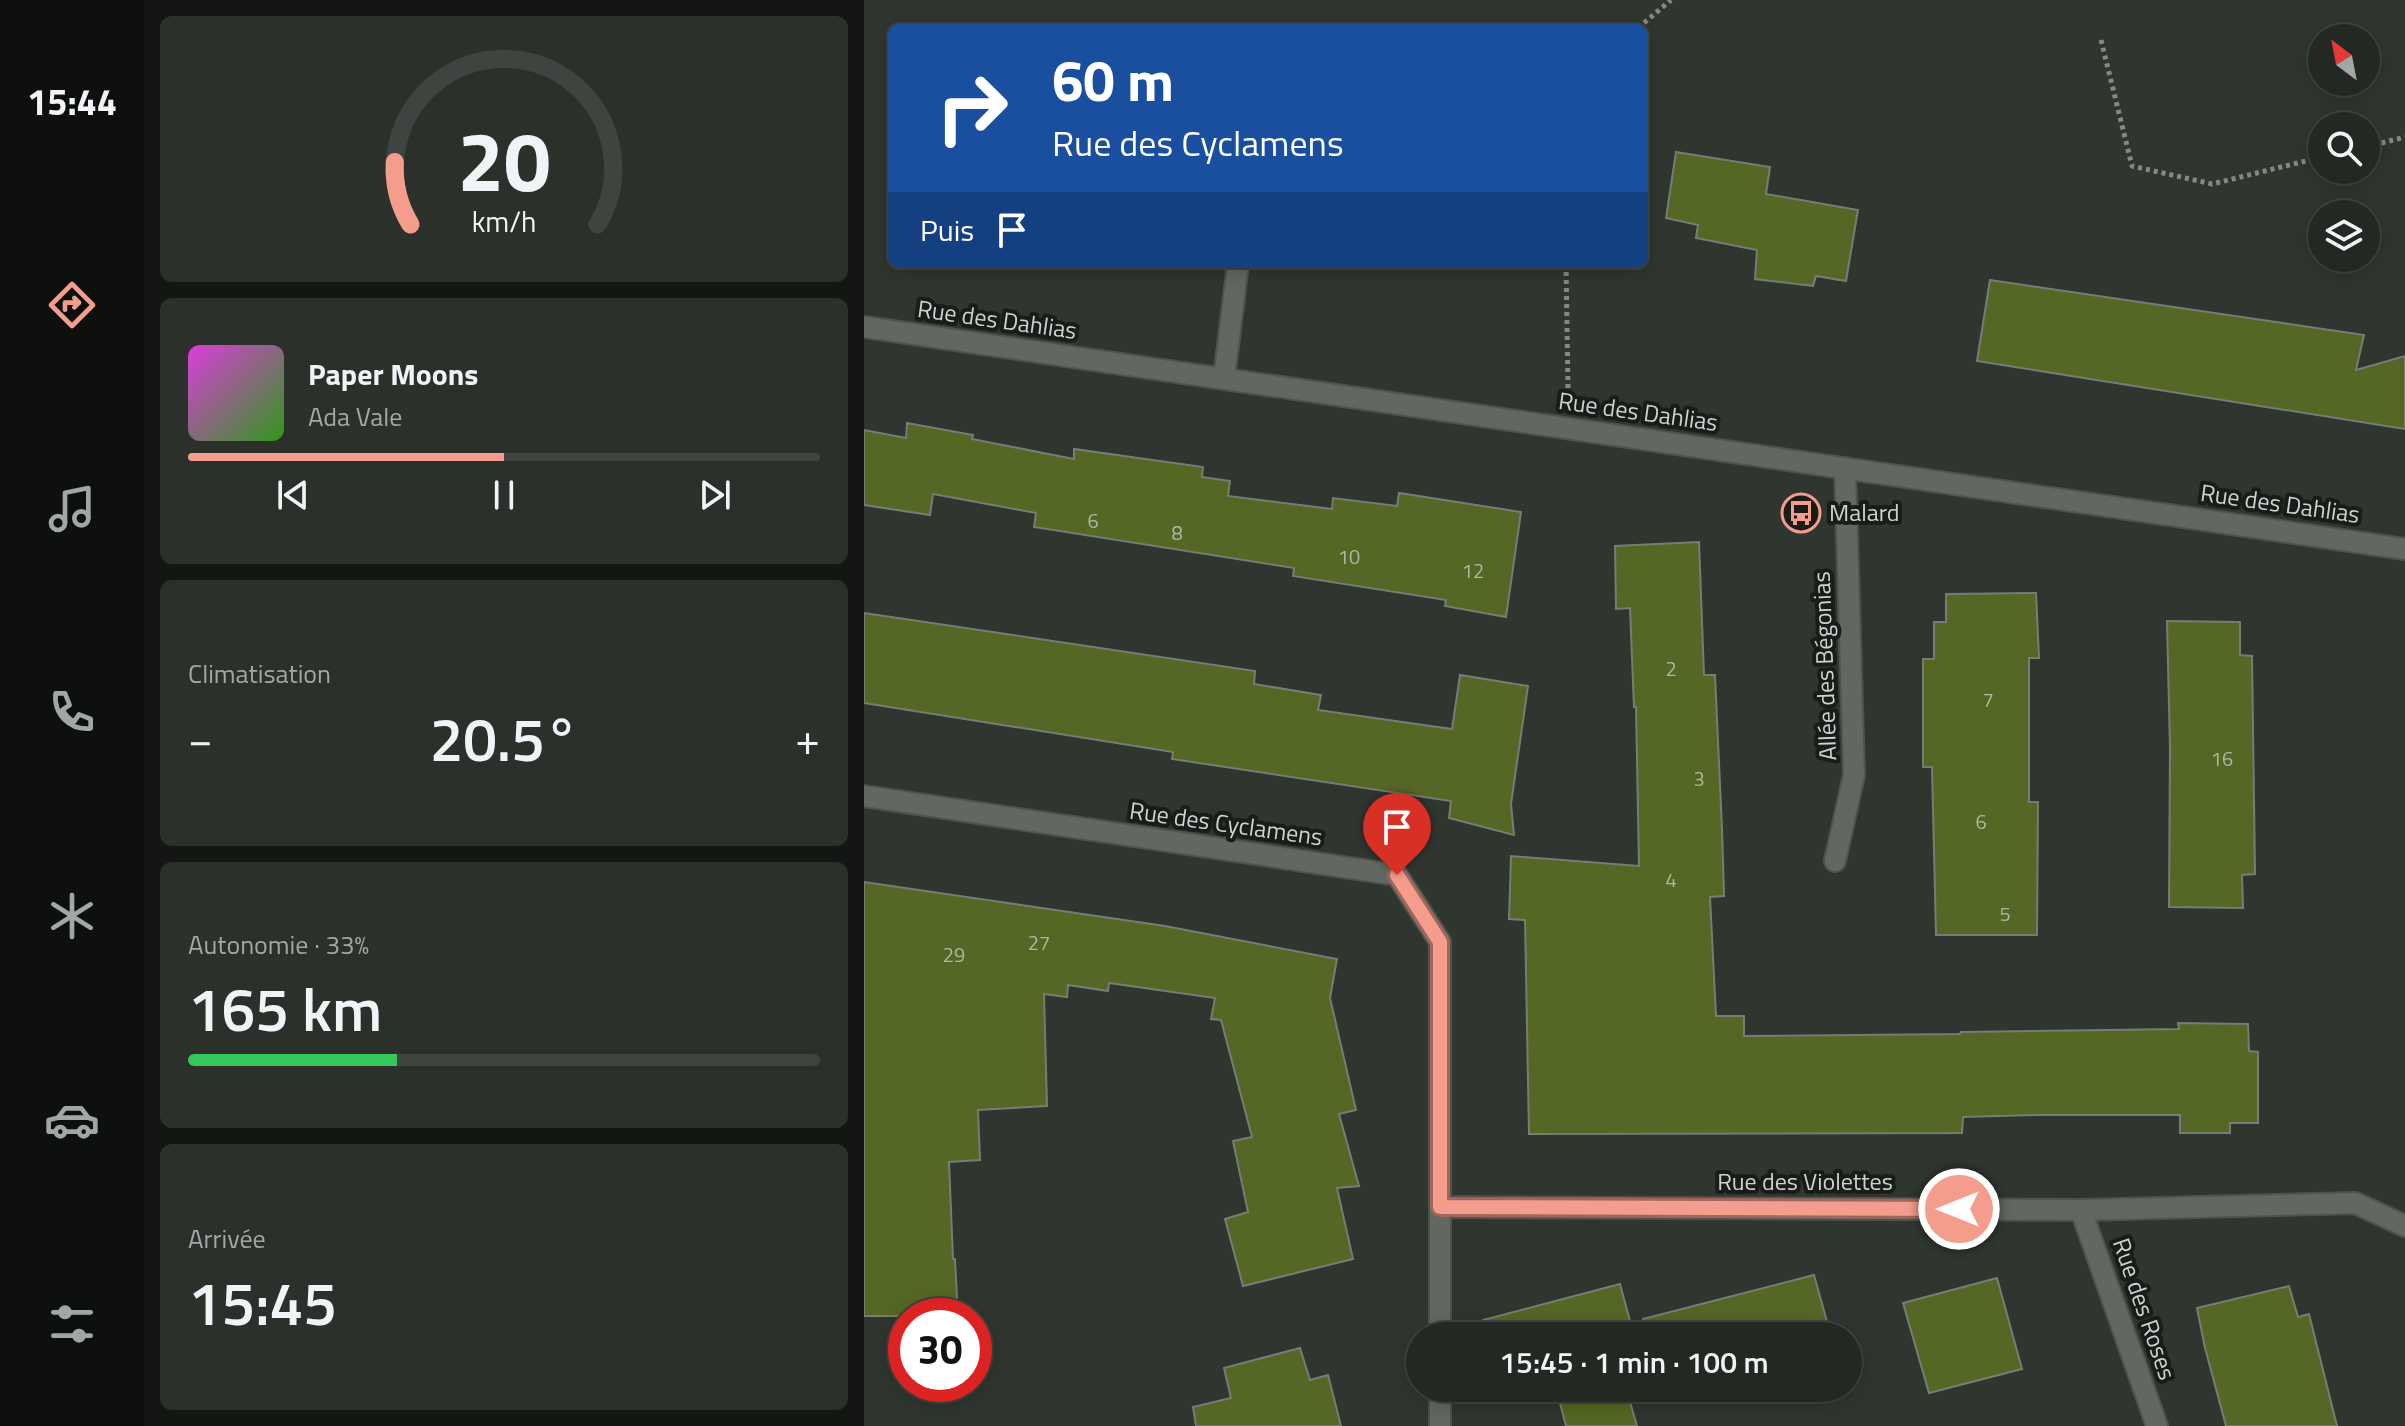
<!DOCTYPE html>
<html lang="fr">
<meta charset="utf-8">
<style>
:root{--surface:#232823;--page:#2b302b;--text:#f1f3f6;--muted:#a3a6a6;--line:#404441;--accent:#f49d8c}
body{margin:0;font-family:"Titillium Web",sans-serif;background:var(--page);color:var(--text);height:100vh;display:flex;flex-direction:column;font-size:30px;white-space:nowrap}
*{box-sizing:border-box;margin:0}
p{font-size:26px;color:var(--muted)}
.icon{flex:none;width:44px;height:44px;fill:none;stroke:currentColor;stroke-width:2;stroke-linecap:round;stroke-linejoin:round}
.map{position:relative;flex:1;overflow:hidden}
.details{display:flex;flex-direction:column;gap:16px;padding:16px;background:#131613;width:720px}
.details>*{flex:none}
.top-card{position:absolute;left:24px;top:24px;width:760px;height:244px;border-radius:12px;box-shadow:0 4px 20px #0003,0 0 0 2px var(--line);background:#1a4fa0;color:#fff;overflow:hidden}
.needle{width:52px;rotate:328deg}
.tools{position:absolute;left:1444px;top:24px;display:grid;gap:16px}
.tools a{display:grid;place-items:center;width:72px;height:72px;border-radius:50%;background:var(--surface);box-shadow:0 4px 20px #0003,0 0 0 2px var(--line);font-size:40px}
.speed{position:absolute;left:24px;top:1298px;display:flex;gap:16px;font-size:40px;font-weight:700;text-align:center}
.speed>*{display:grid;place-content:center;width:104px;height:104px;border-radius:50%;background:var(--surface);box-shadow:0 4px 20px #0003,0 0 0 2px var(--line);line-height:1}
.speed .limit{border:12px solid #d22;background:#fff;color:#111}
.pin{position:absolute;display:grid;place-items:center;width:68px;height:68px;color:#fff;margin:-82px -34px;border-radius:50% 50% 50% 0;rotate:-45deg;box-shadow:0 0 8px #0007}
.pin .icon{rotate:45deg}
.me{position:absolute;width:88px;margin:-44px;rotate:270deg;stroke-linejoin:round;filter:drop-shadow(0 0 6px #0008)}
.turn{display:flex;align-items:center;gap:28px;height:168px;padding:0 32px;font-size:36px}
.turn .icon{width:104px;height:104px;stroke-width:2.5}
.turn b{display:block;font-size:56px;line-height:68px}
.then{display:flex;align-items:center;height:76px;padding:0 32px;background:#0003;gap:16px;font-size:30px}
.big{font-size:60px;font-weight:600;line-height:1.1}
.details .card{flex:1;display:flex;flex-direction:column;justify-content:center;gap:12px;min-width:0;padding:0 28px;border-radius:12px;background:var(--page)}
.details .dial{align-items:center;gap:0}
.dial svg{height:208px;overflow:visible;fill:none;stroke:var(--line);stroke-width:7;stroke-linecap:round;text-anchor:middle}
.dial text{fill:var(--text);stroke:none}
.song{display:flex;align-items:center;gap:24px}
.cover{width:96px;height:96px;border-radius:12px;background:linear-gradient(135deg,hsl(300 70% 55%),hsl(110 70% 35%))}
.played{height:8px;border-radius:4px;background:linear-gradient(90deg,var(--accent) 50%,var(--line) 50%)}
.keys{display:flex;justify-content:space-around;direction:ltr}
.heat{display:flex;justify-content:space-between;align-items:center;font-size:44px;direction:ltr}
.charge{height:12px;border-radius:6px;background:linear-gradient(90deg,#34c759 33%,var(--line) 0)}
.trip{position:absolute;left:542px;top:1322px;width:456px;height:80px;border-radius:40px;background:var(--surface);box-shadow:0 4px 20px #0003,0 0 0 2px var(--line);font-weight:600;line-height:80px;text-align:center}
main{display:flex;flex:1;min-height:0}
.menu{display:flex;flex-direction:column;width:144px;justify-content:space-around;align-items:center;background:#0e100e;color:var(--muted)}
.menu .icon{width:56px;height:56px}
.menu .selected{color:var(--accent)}
.menu b{font-size:36px;color:var(--text)}
.map>svg:first-child{display:block}
.building{fill:#556725;stroke:#797c73;stroke-width:2}
.lines{fill:none;stroke-linecap:round;stroke-linejoin:round}
.service-casing{stroke:#4e534e;stroke-width:24}
.minor-casing{stroke:#4e534e;stroke-width:24}
.tertiary-casing{stroke:#4e534e;stroke-width:24}
.path{stroke:#848984;stroke-width:5;stroke-dasharray:4 4;stroke-linecap:butt}
.service{stroke:#616761;stroke-width:20}
.minor{stroke:#616761;stroke-width:20}
.tertiary{stroke:#616761;stroke-width:20}
.route-casing{stroke:#9f665b;stroke-width:20}
.route{stroke:#f49d8c;stroke-width:14}
.labels{text-anchor:middle;stroke-width:8;stroke-linejoin:round;paint-order:stroke}
.number-label{font-size:20px;fill:#b0b7a4}
.street-label{font-size:24px;fill:#ced2ce;stroke:#191c19}
.poi-label{font-size:24px;fill:#ced2ce;stroke:#191c19;text-anchor:start}
</style>
<main>
<nav class="menu">
<b>15:44</b>
<svg class="icon selected" aria-label="directions" viewBox="0 0 24 24"><path d="M12 3l9 9-9 9-9-9zM9 14v-3h6M13 9l2 2-2 2"/></svg>
<svg class="icon" aria-label="music" viewBox="0 0 24 24"><path d="M9 18V5l10-2v13"/><circle cx="6" cy="18" r="3"/><circle cx="16" cy="16" r="3"/></svg>
<svg class="icon" aria-label="phone" viewBox="0 0 24 24"><path d="M5 4h4l2 5-3 2q2 4 5 5l2-3 5 2v4C11 20 4 13 5 4z"/></svg>
<svg class="icon" aria-label="climate" viewBox="0 0 24 24"><path d="M12 3v18M4 7l16 10M4 17L20 7"/></svg>
<svg class="icon" aria-label="car" viewBox="0 0 24 24"><path d="M5 17H2v-5l4-1 3-4h7l3 4 3 1v5h-3M9 17h6M6 11h13"/><circle cx="7" cy="17" r="2"/><circle cx="17" cy="17" r="2"/></svg>
<svg class="icon" aria-label="filters" viewBox="0 0 24 24"><path d="M4 7h16M4 17h16"/><circle cx="9" cy="7" r="2"/><circle cx="15" cy="17" r="2"/></svg>
</nav>
<section class="details">
<div class="card dial"><svg viewBox="0 0 100 80">
<path d="M14 69A42 42 0 1 1 86 69"/>
<path d="M14 69A42 42 0 0 1 8 45" stroke="#f49d8c"/>
<text x="50" y="56" font-size="32" font-weight="700">20</text>
<text x="50" y="72" font-size="11">km/h</text>
</svg></div>
<div class="card">
<div class="song"><i class="cover"></i><div><b>Paper Moons</b><p>Ada Vale</p></div></div>
<div class="played"></div>
<div class="keys"><svg class="icon" aria-label="previous" viewBox="0 0 24 24"><path d="M18 5L8 12l10 7zM5 5v14"/></svg><svg class="icon" aria-label="pause" viewBox="0 0 24 24"><path d="M8 5v14M16 5v14"/></svg><svg class="icon" aria-label="next" viewBox="0 0 24 24"><path d="M6 5l10 7-10 7zM19 5v14"/></svg></div>
</div>
<div class="card"><p>Climatisation</p>
<div class="heat"><a>−</a><b class="big">20.5°</b><a>+</a></div>
</div>
<div class="card"><p>Autonomie · 33%</p><b class="big">165 km</b><div class="charge"></div></div>
<div class="card"><p>Arrivée</p><b class="big">15:45</b></div>
</section>
<div class="map">
<svg width="1541" height="1426" viewBox="0 0 1541 1426">
<rect width="100%" height="100%" fill="#2f352f"/>
<!-- building -->
<g class="building">
<path d="M812,152L906,167L902,194L994,210L982,281L952,276L949,286L891,279L893,250L832,238L834,225L802,218Z"/>
<path d="M1126,280L1500,335L1492,370L1541,356V429L1113,361Z"/>
<path d="M43,423L109,435L108,439L210,459V449L339,467L338,477L366,481L364,496L468,509L469,498L533,506L535,493L657,512L642,617L581,606L582,600L429,576L430,568L170,527L172,513L69,494L66,515L0,505V430L42,438Z"/>
<path d="M835,542L840,675H851L858,829L860,896L846,897L852,1016H880V1036L1096,1034L1097,1032L1315,1029L1314,1023L1384,1024L1385,1051L1394,1052V1123H1366V1133H1316V1115H1171L1099,1117L1098,1133L665,1134L661,920L645,919L647,856L775,866L772,707H770L766,608L752,609L751,546Z"/>
<path d="M1172,593L1175,658H1165V802H1174L1173,935H1072L1068,767H1059V659H1070V622H1082V594Z"/>
<path d="M0,613L391,671L390,684L457,695L454,710L588,729L596,675L664,686L647,804L650,835L585,818L587,801L308,759L309,752L0,703Z"/>
<path d="M1303,621L1376,622V655L1388,656L1391,874L1378,875L1379,908L1305,907L1306,749Z"/>
<path d="M0,882L301,926L473,959L466,998L492,1110L475,1114L495,1186L473,1188L489,1259L379,1286L361,1219L384,1212L369,1141L388,1137L357,1020L347,1019L351,998L245,983L244,991L204,985L203,997L180,994L183,1106L114,1110L116,1160L85,1162L89,1259H91L94,1316H0Z"/>
<path d="M950,1275L967,1336H781L779,1319Z"/>
<path d="M1133,1278L1158,1369L1065,1393L1039,1303Z"/>
<path d="M756,1284L770,1336H621L619,1320Z"/>
<path d="M1425,1286L1434,1317L1445,1314L1473,1426H1362L1341,1348L1333,1308Z"/>
<path d="M436,1348L446,1380L464,1375L477,1426H332L329,1407L367,1398L360,1368Z"/>
<path d="M692,1388H762L773,1426H702Z"/>
</g>
<g class="lines">
<!-- service casing -->
<g class="service-casing">
<path id="service" d="M360,378L374,264"/>
</g>
<!-- minor casing -->
<g class="minor-casing">
<g id="minor">
<path d="M0,796L533,875L576,942V1336"/>
<path d="M971,861L990,775L981,468"/>
<path d="M576,1207L1217,1210L1491,1203L1541,1226"/>
<path d="M1217,1210L1293,1426"/>
<path d="M576,1426V1388"/>
</g>
</g>
<!-- tertiary casing -->
<g class="tertiary-casing">
<path id="tertiary" d="M0,327L1541,549"/>
</g>
<!-- path -->
<g class="path">
<path d="M774,28L807,0"/>
<path d="M1237,40L1268,166L1348,184L1458,157"/>
<path d="M1502,147L1541,137"/>
<path d="M702,264L704,388"/>
</g>
<!-- service -->
<use href="#service" class="service"/>
<!-- minor -->
<use href="#minor" class="minor"/>
<!-- tertiary -->
<use href="#tertiary" class="tertiary"/>
</g>
<g class="lines">
<!-- route casing -->
<g class="route-casing">
<path id="route" d="M533,875L576,942V1207L1095,1209"/>
</g>
<!-- route -->
<use href="#route" class="route"/>
</g>
<!-- icons -->
<defs>
<g id="bus-ring" transform="scale(2)"><circle r="9.5" fill="#191c19" stroke="#f49d8c" stroke-width="1.5"/><path d="M-5-6H5V4H4V6H2V4H-2V6H-4V4H-5ZM-3.5-4V0h7V-4ZM-3.5 1.2v1.5H-2V1.2ZM2 1.2v1.5H3.5V1.2Z" fill="#f49d8c"/></g>
</defs>
<g fill-rule="evenodd">
<use href="#bus-ring" x="937" y="513"/>
</g>
<g class="labels">
<!-- number labels -->
<g class="number-label">
<text x="229" y="528">6</text>
<text x="313" y="540">8</text>
<text x="485" y="564">10</text>
<text x="609" y="578">12</text>
<text x="807" y="676">2</text>
<text x="1124" y="707">7</text>
<text x="1358" y="766">16</text>
<text x="835" y="786">3</text>
<text x="1117" y="829">6</text>
<text x="807" y="887">4</text>
<text x="1141" y="921">5</text>
<text x="175" y="950">27</text>
<text x="90" y="962">29</text>
</g>
<!-- street labels -->
<g class="street-label">
<text transform="translate(133 320) rotate(8)" y="8">Rue des Dahlias</text>
<text transform="translate(774 412) rotate(8)" y="8">Rue des Dahlias</text>
<text transform="translate(1416 504) rotate(8)" y="8">Rue des Dahlias</text>
<text transform="translate(961 666) rotate(-92)" y="8">Allée des Bégonias</text>
<text transform="translate(362 824) rotate(8)" y="8">Rue des Cyclamens</text>
<text x="941" y="1190">Rue des Violettes</text>
<text transform="translate(1280 1309) rotate(71)" y="8">Rue des Roses</text>
</g>
<!-- poi labels -->
<g class="poi-label">
<text x="965" y="521">Malard</text>
</g>
</g>
</svg>
<div class="tools">
<a><svg class="needle" viewBox="-14 -14 28 28"><path d="M0-13l5 13h-10z" fill="#e53935"/><path d="M0 13l5-13h-10z" fill="#a3a6a6"/></svg></a>
<a><svg class="icon" aria-label="search" viewBox="0 0 24 24"><circle cx="10" cy="10" r="6"/><path d="M15 15l6 6"/></svg></a>
<a><svg class="icon" aria-label="layers" viewBox="0 0 24 24"><path d="M12 4l9 5-9 5-9-5zM3 14l9 5 9-5"/></svg></a>
</div>
<div class="speed"><div class="limit">30</div></div>
<div class="pin" style="left:533px;top:875px;background:#d93025"><svg class="icon" aria-label="arrive" viewBox="0 0 24 24"><path d="M6 21V4h12l-3 4 3 4H6"/></svg></div>
<svg class="me" style="left:1095px;top:1209px" viewBox="-20 -20 40 40"><circle r="17" fill="#f49d8c" stroke="#fff" stroke-width="3"/><path d="M0-11L8 9 0 5-8 9z" fill="#fff"/></svg>
<div class="trip">15:45 · 1 min · 100 m</div>
<div class="top-card">
<div class="turn"><svg class="icon" aria-label="right" viewBox="0 0 24 24"><path d="M7 20v-9h11M14 6l5 5-5 5"/></svg><div><b>60 m</b>Rue des Cyclamens</div></div>
<div class="then">Puis<svg class="icon" aria-label="arrive" viewBox="0 0 24 24"><path d="M6 21V4h12l-3 4 3 4H6"/></svg></div>
</div>
</div>
</main>
